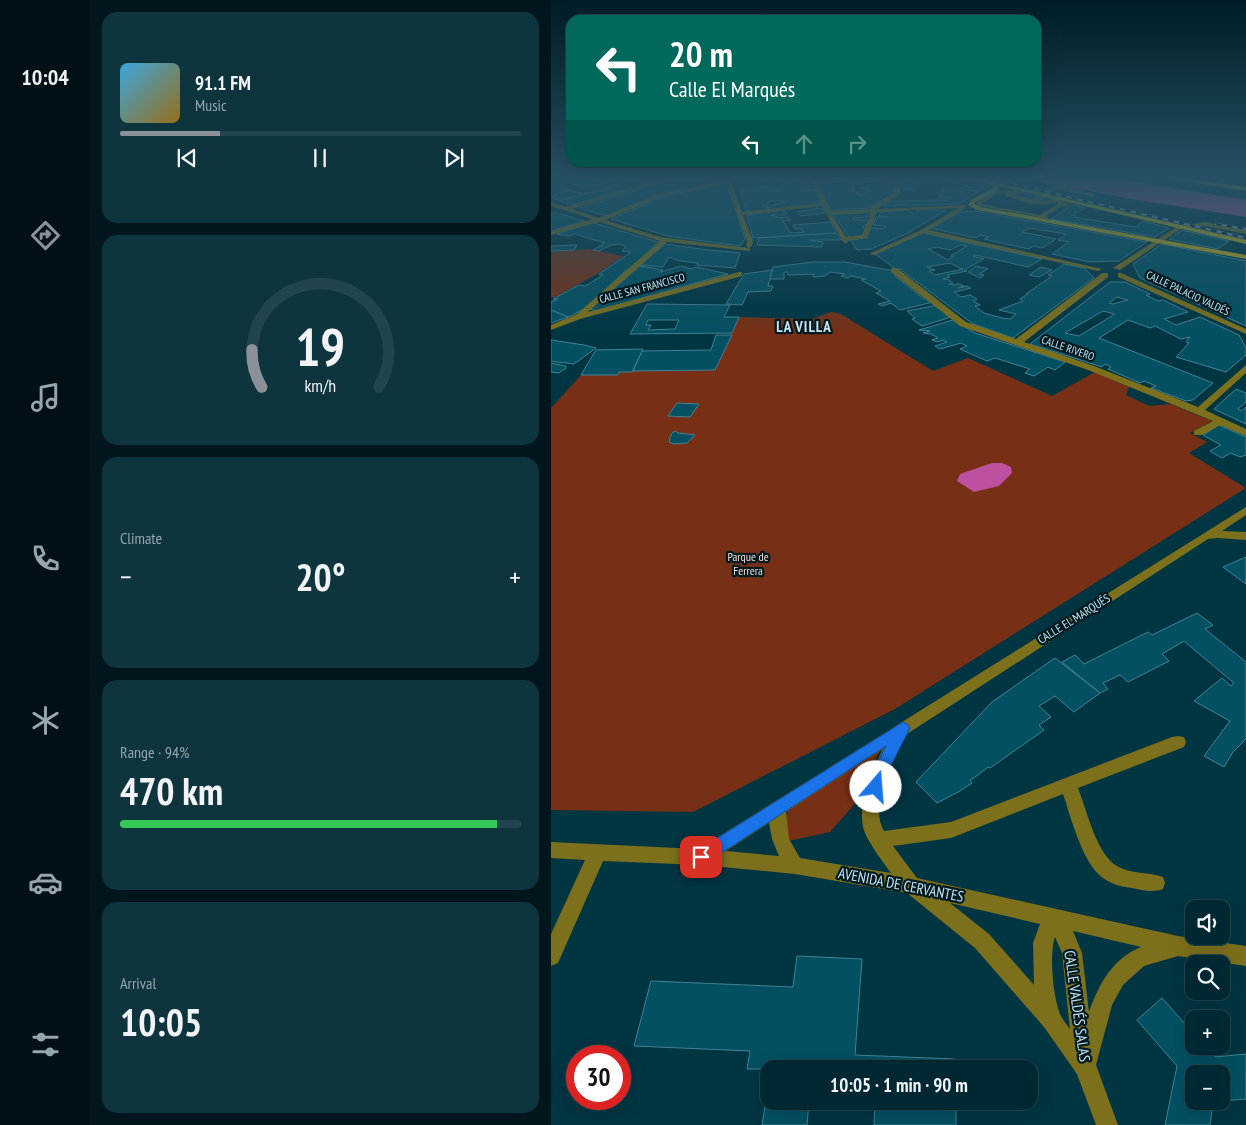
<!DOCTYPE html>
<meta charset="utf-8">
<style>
:root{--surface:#002832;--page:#0e343e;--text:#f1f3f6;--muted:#95a6ac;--line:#22444d;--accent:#8c9099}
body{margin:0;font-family:"PT Sans Narrow",sans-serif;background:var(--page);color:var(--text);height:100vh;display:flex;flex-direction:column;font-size:19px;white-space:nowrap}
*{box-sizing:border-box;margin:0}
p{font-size:16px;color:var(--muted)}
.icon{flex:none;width:28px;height:28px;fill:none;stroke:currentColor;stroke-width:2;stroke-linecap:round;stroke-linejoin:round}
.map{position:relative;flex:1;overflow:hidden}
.details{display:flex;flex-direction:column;gap:12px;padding:12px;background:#00161c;width:461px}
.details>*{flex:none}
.top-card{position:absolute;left:15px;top:15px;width:475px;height:152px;border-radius:15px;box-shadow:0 5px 20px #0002,0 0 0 1px var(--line);background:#00695c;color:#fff;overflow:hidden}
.buttons{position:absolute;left:634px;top:900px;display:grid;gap:10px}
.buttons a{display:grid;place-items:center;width:45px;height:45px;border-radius:10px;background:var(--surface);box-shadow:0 5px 20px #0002,0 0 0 1px var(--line);font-size:25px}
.speed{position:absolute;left:15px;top:1045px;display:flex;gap:10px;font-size:25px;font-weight:700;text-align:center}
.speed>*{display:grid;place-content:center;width:65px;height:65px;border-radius:50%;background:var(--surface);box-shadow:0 5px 20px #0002,0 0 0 1px var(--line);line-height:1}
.speed .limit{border:8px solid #d22;background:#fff;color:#111}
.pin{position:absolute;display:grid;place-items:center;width:42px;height:42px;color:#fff;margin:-21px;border-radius:10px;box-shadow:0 2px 8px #0006}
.me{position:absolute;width:55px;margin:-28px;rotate:18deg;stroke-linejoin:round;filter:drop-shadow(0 0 4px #0008)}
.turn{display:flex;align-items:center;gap:18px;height:105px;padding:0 20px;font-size:22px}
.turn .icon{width:65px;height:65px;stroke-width:2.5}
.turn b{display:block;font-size:35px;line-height:42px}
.lanes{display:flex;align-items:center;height:48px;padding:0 20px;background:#0003;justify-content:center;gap:25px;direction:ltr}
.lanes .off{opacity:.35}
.big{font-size:38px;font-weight:600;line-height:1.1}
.details .widget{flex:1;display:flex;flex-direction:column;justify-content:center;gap:8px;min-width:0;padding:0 18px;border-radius:15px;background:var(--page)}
.details .dial{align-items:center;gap:0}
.dial svg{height:130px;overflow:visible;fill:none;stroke:var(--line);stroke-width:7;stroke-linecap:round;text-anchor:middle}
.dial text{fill:var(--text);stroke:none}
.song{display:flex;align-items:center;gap:15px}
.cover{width:60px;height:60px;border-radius:8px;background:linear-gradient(135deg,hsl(200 70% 55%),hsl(40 70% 35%))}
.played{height:5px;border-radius:2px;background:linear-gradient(90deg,var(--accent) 25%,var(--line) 25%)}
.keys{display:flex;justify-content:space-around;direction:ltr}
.heat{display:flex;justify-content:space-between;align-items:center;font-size:28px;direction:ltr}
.charge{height:8px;border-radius:4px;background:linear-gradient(90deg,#34c759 94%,var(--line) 0)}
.trip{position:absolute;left:209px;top:1060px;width:278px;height:50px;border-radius:15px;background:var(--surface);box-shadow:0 5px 20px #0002,0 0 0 1px var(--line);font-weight:600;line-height:50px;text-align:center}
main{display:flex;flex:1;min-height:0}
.dock{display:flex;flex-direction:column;width:90px;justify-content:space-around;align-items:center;background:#001014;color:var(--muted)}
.dock .icon{width:35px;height:35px}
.dock .selected{color:var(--accent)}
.dock b{font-size:22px;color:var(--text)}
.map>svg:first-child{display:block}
.green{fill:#773015}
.water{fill:#bd519f}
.building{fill:#035062;stroke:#428295;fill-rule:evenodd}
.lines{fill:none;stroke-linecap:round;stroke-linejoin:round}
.minor{fill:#7d701c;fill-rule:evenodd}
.major{fill:#c7b115;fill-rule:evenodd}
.highway{fill:#decb59;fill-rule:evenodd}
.rail-casing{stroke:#78a0ab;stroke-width:2.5}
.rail{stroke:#011a22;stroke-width:2;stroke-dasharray:5.5;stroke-linecap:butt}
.route{fill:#1a73e8;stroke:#114b97}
.labels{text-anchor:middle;stroke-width:4.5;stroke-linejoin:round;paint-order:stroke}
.far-street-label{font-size:11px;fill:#c5e4ee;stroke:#011a22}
.park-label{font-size:12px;fill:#fbdbd0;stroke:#011a22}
.street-label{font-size:12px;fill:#c5e4ee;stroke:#011a22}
.far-district-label{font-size:15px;font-weight:bold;letter-spacing:1px;fill:#c5e4ee;stroke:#011a22}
.near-street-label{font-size:15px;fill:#c5e4ee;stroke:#011a22}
</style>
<main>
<nav class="dock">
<b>10:04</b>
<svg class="icon selected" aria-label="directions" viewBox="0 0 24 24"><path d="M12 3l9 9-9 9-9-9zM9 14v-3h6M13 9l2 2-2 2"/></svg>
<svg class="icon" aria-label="music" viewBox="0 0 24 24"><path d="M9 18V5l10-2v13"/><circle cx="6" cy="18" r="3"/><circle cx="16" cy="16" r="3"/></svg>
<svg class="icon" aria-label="phone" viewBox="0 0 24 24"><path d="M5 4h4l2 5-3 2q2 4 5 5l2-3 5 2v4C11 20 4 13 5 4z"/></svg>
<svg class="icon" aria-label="climate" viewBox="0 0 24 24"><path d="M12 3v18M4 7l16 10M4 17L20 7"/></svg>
<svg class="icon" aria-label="car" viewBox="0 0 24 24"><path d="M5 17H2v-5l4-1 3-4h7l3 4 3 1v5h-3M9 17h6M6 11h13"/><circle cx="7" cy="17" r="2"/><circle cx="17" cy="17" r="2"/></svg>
<svg class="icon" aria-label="filters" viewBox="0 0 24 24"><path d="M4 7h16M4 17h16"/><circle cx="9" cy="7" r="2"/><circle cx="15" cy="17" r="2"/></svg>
</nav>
<section class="details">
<div class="widget">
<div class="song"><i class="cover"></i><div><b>91.1 FM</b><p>Music</p></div></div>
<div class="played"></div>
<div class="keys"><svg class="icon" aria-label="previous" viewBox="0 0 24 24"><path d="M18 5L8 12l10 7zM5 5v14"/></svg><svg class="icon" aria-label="pause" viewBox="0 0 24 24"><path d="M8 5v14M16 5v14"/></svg><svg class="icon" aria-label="next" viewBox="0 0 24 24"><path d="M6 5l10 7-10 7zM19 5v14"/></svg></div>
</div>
<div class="widget dial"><svg viewBox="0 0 100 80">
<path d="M14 69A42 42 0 1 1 86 69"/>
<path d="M14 69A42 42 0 0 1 8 46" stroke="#8c9099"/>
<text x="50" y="56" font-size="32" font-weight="700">19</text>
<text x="50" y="72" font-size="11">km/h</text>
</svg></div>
<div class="widget"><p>Climate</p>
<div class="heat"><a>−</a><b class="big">20°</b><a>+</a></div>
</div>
<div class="widget"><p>Range · 94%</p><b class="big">470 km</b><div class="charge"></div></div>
<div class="widget"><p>Arrival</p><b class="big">10:05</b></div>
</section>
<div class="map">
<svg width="695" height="1125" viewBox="0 0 695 1125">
<rect width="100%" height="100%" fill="#003542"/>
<!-- green -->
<g class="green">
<path d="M38,249L72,256L46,274L4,297H0V252Z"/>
<path d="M280,312L290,314L382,371L417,358L501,396L544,372L578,387L575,395L598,406L619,404L661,421L639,433L656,442L638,453L695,488L344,709L142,812L0,810V408L30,375H67L68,372L82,371L164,370L188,317L261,319Z"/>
<path d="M331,746L303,805L279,832L237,841L235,816L239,806Z"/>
</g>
<!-- water -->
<g class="water">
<path d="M471,178H561L695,200V217L580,199Z"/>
<path d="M441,463H451L460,467L461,473L448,486L423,492L406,481L409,474Z"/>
</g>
<!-- building -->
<g class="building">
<path d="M0,178H21L0,183Z"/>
<path d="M36,178H72L35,188L18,183Z"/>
<path d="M88,178H114L21,205L9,201Z"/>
<path d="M138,178H159L163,182L106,195L55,216L29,208L104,185Z"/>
<path d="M211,178H230H224L229,182L217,184Z"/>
<path d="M229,178H250L258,186L248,188L251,190L263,189L270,204L219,210L215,207L238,201H217V205H211L217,210L196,212L189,190L220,186L225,191L229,190L222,186L236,184Z"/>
<path d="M292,178H333L337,180H306L308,182L300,183L321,182L304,184L305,186H301L305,189L300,190L310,195L318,191L309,188L337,183L342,186L343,193L318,208L280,210L265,183L296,181Z"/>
<path d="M341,178H356L367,185L365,190L352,189L351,185Z"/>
<path d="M402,178L437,186L433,189L420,187L417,189L429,191L407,204L333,206L340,201L396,200L399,198L389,197L392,190H405L417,186L394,180Z"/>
<path d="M0,184L15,189L32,194L9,201L0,197Z"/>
<path d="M171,184L178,186L194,239L189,246L117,236L60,219L112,197Z"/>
<path d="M467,192L504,200L495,204L457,195Z"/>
<path d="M521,205L534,208L522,215H524L523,217L585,227L592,221L618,228L604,237L500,219Z"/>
<path d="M271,208L274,213L250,216L245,212Z"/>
<path d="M369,209L394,211L355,234L320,249L306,250L299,239L317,238L314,236L320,228L333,229L334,226L322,225L325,217H337L328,216L329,212L356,210L363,214Z"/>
<path d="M233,210L236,213H232L234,215H220L229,218L237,217L240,220L232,221L239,233L253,232L251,229H244L242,225L280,222L285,233L202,238L196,215Z"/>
<path d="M424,211L596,242L568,261L539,262L501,254L518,242L507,240L515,234L478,228L471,232L505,239L491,248L482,246L478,249L433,239L438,237L429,235L425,238L380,228L409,212Z"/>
<path d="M314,212L318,213L317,217L302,218L303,220H320L319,225H313L312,228H318L311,237H298L282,214Z"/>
<path d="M0,213H7L33,221L0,231Z"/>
<path d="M40,222L110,243L72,273L35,308L17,317L0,310V302L7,299H2L28,285L34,286L52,275L48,274L80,252L71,251L75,246L69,244L60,245L48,251L42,250L54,243L24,234L18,236L6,234Z"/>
<path d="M631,230L678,241L667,249L618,239Z"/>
<path d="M285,233L290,240H258L272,242L271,247L206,245L208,238Z"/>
<path d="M372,233L491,259L477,267L425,255L422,256L433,259L413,270L416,271L396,275L399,277L392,279L398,280L402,283L398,284L401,285L408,284L413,286L407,288L416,286L420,288L403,292L410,297L419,295L426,299L422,301L429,305L424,306L433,313L451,318L459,319L465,314L448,310L472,301L469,299L477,294H475L501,276L497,275L513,264L533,268L543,278L462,338L422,324L349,269L346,270L324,254ZM409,245L416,246L400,256H402L397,260L377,249L385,247L399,250ZM399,263L412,269L384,275L378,271L384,270L376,267Z"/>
<path d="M114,244L150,249L189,253L184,268L146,265L147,263L129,261L118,257L112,267L89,265Z"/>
<path d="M611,244L695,261V326L589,278L582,264Z"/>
<path d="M26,245L23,250L0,251V246Z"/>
<path d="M262,262H294L343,271L347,275L344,276L373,299L377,298L382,302L349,310L340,303L331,306L327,304L339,301L325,293L330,291L310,280L315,279L300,276L296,278L290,276L294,274L279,272L274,276L262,277L263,274L237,275V272H233V279H219L222,267Z"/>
<path d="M88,266L112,270L108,272H110L130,266L141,269L145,267L177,274L45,311L39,309Z"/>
<path d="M425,266L437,269L428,274L433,275L429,278L417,272Z"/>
<path d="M490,267L501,270L488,277L478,275Z"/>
<path d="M221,270L217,286H222L220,291L197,292L191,305L175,304L193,274Z"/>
<path d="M559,282H574L599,294L595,295L607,301L612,300L637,312L613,319L625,325L649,317L688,335L695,348V355L675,372L625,357L638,343L635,342L639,337L630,339L604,326L599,328L577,320L548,338L662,383L642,400L635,401L600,388L605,386L593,381L589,383L557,369L560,367L554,364L551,367L479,344ZM566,297L577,300L562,304L558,303ZM552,311L564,314L528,336L514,333Z"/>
<path d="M96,304L179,305L173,317H188L181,333L79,334ZM97,320H128L124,329L97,330L100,325H95Z"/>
<path d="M387,305L400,317L371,326L361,319L364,318L356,311Z"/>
<path d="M0,310L17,317L0,323Z"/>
<path d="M402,320L424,333L514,362L504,370L497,367L483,376L474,373L479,369L444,358L436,361L409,349L416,346L410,343L389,349L384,346L396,342L393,340L386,342L381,340L387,338L380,334L372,333L379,331L368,330Z"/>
<path d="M165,335H181L164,370L82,371L91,351L160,350Z"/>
<path d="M0,340L33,345L45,348L23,364L7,362L0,361Z"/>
<path d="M92,349L81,372H68L67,375H30L45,350Z"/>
<path d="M0,363L15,366V368L8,373L0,372Z"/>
<path d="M685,389L695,393V402L687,409L690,411L695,407V424L663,409Z"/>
<path d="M126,403L148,404L139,417L117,416Z"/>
<path d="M668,425L695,437V455L689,457L680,453L671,458L659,451L670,445L652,435Z"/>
<path d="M125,431L127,433L144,435L136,443L123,444L118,442L119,438L121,433Z"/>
<path d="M695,557V584L672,567Z"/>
<path d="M646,613L662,625L654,629L695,662V739L682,752L673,767L653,756L679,721L643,701L671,678L680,686L683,683L633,641L611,654L618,661L577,682L569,675L552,683L557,689L549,693L511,662L524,655L533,664L597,632L601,635Z"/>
<path d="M504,658L549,693L523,712L504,696L488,706L500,717L488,725L493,730L439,768L437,767L427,775L419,780L421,783L409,791L386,803L365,782L441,702Z"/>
<path d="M246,956L311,959L304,1055L404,1059L405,1069H196L199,1051L83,1046L100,981L242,987Z"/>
<path d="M611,998L642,1033V1046H654L664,1057L695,1054V1099L670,1101V1074H642V1101H669L662,1102L659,1125H614L626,1066L586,1020Z"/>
<path d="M218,1082V1101H258L256,1125H211Z"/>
<path d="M324,1101H405V1125H323Z"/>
</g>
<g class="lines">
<!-- minor -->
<g class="minor">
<path d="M119,178H127L20,209L48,218L106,195L177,180L180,182L191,212L270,203L262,183L256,178H262L267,182L279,211L320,209L321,206L343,193L344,187L334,178H340L350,187L349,194L326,209L415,205L413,209L378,230L551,269L547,271L373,233L323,255L318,254L370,230L407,208L326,212L316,238L297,241L295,244L292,242L271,206L192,215L202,241L201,246L198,248L195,246L196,241L175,184L110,197L54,220L109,237L197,248L199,249V251L116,242L37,312L188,272H191V276L29,319L0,330V325L26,314L109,241L48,222L0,235V231L41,219L0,206V202L14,207ZM320,213L311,235L295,237L281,215Z"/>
<path d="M519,178L529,179L515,188H523L545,195L542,197L507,189L488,201L494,202L504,198L521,205L510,207L496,215L497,219L424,205C430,190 455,189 468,191V193L463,195L482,199ZM454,193H457L454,194V196C470,200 489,209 504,202L508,203L489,215L430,204L444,195Z"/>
<path d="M654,222L695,230V234L654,226L631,228L569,270L562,268L627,226Z"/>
<path d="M340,268H346L415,322L465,339L551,273H557V277L473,342L543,366L647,407L695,365V373L654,410L695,429V436L669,425L651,435H643V431L662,421L537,370L409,326L340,272Z"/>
<path d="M570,273L695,329V334L567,277V273Z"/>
<path d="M695,507V515L671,531L695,532V540L667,538L657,539L356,734C344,757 317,805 333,831L400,822L621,737L627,736L633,737L635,742L633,747L527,788C536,810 546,859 570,868C583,874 598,872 612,877L614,883L612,889C602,893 591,890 581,888C571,887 560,884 552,878C531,863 520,817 512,794L400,838L342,846L366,878L627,936L695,946V966L627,956L593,966L572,985L561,1005L545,1065L567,1125H545L526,1074L493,1027L424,948L356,893L244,874L150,865L52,861L7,963L0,966V934L34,860L0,858V842L148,849ZM332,749C321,771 307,801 312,827C315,840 332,862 340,873L249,858L238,839L235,812ZM218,823L221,839L228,856L175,851ZM399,903L489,924L482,943L483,985L438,934ZM522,931L590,947C561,959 548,984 538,1012L531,953ZM504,937L511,953L519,1029C516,1025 512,1020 510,1016C502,1000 498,953 504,937Z"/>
</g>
<!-- major -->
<path class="major" d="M417,178H426L695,240V244L448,186L447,190L424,202L423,204L430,207L695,255V259L426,210L417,205L420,200L442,188L443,186Z"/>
<!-- highway -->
<path class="highway" d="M615,178H630L695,187V191Z"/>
<!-- rail casing -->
<g class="rail-casing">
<g id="rail">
<path d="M435,178L695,238"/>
<path d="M665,224L695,229"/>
</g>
</g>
<!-- rail -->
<use href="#rail" class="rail"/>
</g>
<!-- sky -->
<linearGradient id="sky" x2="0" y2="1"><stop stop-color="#001d24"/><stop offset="0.53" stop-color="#265165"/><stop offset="1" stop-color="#265165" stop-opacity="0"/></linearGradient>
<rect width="695" height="335" fill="url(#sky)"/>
<!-- route -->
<path class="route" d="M352,722L356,724L359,728L337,771L331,792L325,794L320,792L318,787L322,771L335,746L155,863L150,865L144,863L141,857L144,852Z"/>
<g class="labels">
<!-- far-street labels -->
<g class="far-street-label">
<text transform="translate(91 288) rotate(-15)" y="4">CALLE SAN FRANCISCO</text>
<text transform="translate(637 293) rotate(25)" y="4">CALLE PALACIO VALDÉS</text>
<text transform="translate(517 348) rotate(19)" y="4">CALLE RIVERO</text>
</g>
<!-- park labels -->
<g class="park-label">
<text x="197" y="561">Parque de<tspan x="197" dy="14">Ferrera</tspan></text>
</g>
<!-- street labels -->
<g class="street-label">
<text transform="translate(523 619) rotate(-32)" y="4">CALLE EL MARQUÉS</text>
</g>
<!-- far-district labels -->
<g class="far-district-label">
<text x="253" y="332">LA VILLA</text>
</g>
<!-- near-street labels -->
<g class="near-street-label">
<text transform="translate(350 885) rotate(11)" y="5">AVENIDA DE CERVANTES</text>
<text transform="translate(526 1006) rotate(82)" y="5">CALLE VALDÉS SALAS</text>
</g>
</g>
</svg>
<div class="buttons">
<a><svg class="icon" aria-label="sound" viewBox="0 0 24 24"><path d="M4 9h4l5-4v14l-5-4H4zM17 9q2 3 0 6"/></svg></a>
<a><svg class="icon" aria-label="search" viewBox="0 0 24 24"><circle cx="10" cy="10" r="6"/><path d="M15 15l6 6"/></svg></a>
<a>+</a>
<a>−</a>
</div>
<div class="speed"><div class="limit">30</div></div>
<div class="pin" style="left:150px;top:857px;background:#d93025"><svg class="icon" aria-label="arrive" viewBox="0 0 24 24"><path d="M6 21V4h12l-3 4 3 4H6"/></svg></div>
<svg class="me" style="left:325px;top:787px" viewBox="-20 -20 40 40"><circle r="19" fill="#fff"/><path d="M0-13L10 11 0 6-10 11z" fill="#1a73e8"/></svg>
<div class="trip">10:05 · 1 min · 90 m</div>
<div class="top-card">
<div class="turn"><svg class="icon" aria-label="left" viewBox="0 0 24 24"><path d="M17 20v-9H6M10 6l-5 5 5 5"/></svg><div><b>20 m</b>Calle El Marqués</div></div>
<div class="lanes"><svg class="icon" aria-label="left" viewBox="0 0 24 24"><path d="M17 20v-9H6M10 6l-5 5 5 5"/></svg><svg class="icon off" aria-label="ahead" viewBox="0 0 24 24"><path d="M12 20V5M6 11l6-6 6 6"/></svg><svg class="icon off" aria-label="right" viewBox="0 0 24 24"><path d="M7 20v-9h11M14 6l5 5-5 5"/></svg></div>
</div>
</div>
</main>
